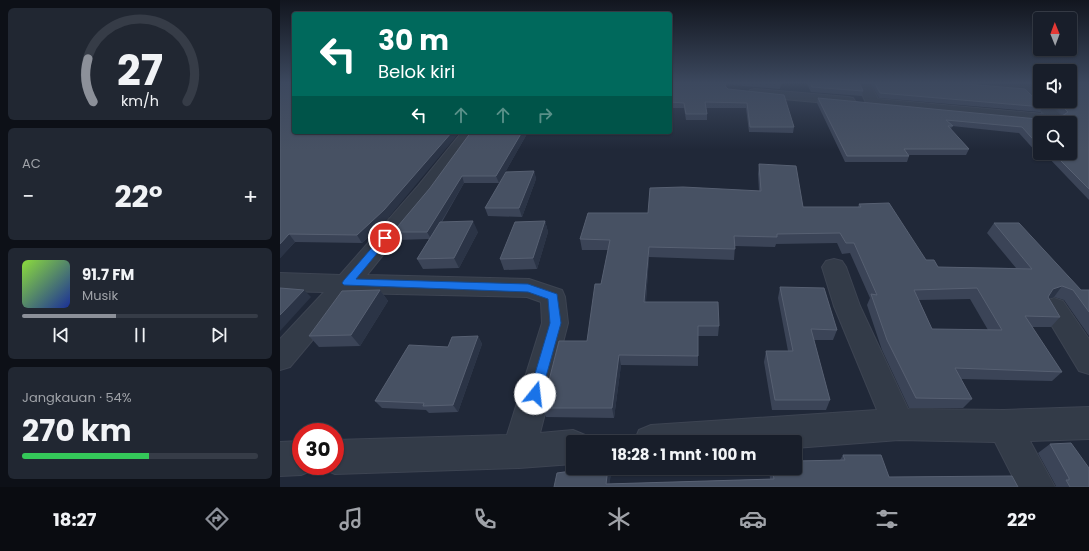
<!DOCTYPE html>
<html lang="id">
<meta charset="utf-8">
<style>
:root{--surface:#181e2a;--page:#212732;--text:#f1f3f6;--muted:#9fa2a8;--line:#363c47;--accent:#8c9099}
body{margin:0;font-family:Poppins,sans-serif;background:var(--page);color:var(--text);height:100vh;display:flex;flex-direction:column;font-size:15px;white-space:nowrap}
*{box-sizing:border-box;margin:0}
p{font-size:13px;color:var(--muted)}
.icon{flex:none;width:22px;height:22px;fill:none;stroke:currentColor;stroke-width:2;stroke-linecap:round;stroke-linejoin:round}
.map{position:relative;flex:1;overflow:hidden}
.sheet{display:flex;flex-direction:column;gap:8px;padding:8px;background:#0d1017;width:280px}
.sheet>*{flex:none}
.top-card{position:absolute;left:12px;top:12px;width:380px;height:122px;border-radius:4px;box-shadow:0 1px 3px #0004,0 0 0 1px var(--line);background:#00695c;color:#fff;overflow:hidden}
.needle{width:26px;rotate:359deg}
.tools{position:absolute;left:753px;top:12px;display:grid;gap:8px}
.tools a{display:grid;place-items:center;width:44px;height:44px;border-radius:4px;background:var(--surface);box-shadow:0 1px 3px #0004,0 0 0 1px var(--line);font-size:20px}
.speed{position:absolute;left:12px;top:423px;display:flex;gap:8px;font-size:20px;font-weight:700;text-align:center}
.speed>*{display:grid;place-content:center;width:52px;height:52px;border-radius:50%;background:var(--surface);box-shadow:0 1px 3px #0004,0 0 0 1px var(--line);line-height:1}
.speed .limit{border:6px solid #d22;background:#fff;color:#111}
.pin{position:absolute;display:grid;place-items:center;width:34px;height:34px;color:#fff;margin:-17px;border:2px solid #fff;border-radius:50%;box-shadow:0 1px 4px #0007}
.me{position:absolute;width:44px;margin:-22px;rotate:16deg;stroke-linejoin:round;filter:drop-shadow(0 0 3px #0008)}
.turn{display:flex;align-items:center;gap:14px;height:84px;padding:0 20px;font-size:18px}
.turn .icon{width:52px;height:52px;stroke-width:2.5}
.turn b{display:block;font-size:28px;line-height:34px}
.lanes{display:flex;align-items:center;height:38px;padding:0 20px;background:#0003;justify-content:center;gap:20px;direction:ltr}
.lanes .off{opacity:.35}
.big{font-size:30px;font-weight:700;line-height:1.1}
.sheet .card{flex:1;display:flex;flex-direction:column;justify-content:center;gap:6px;min-width:0;padding:0 14px;border-radius:6px;background:var(--page)}
.sheet .dial{align-items:center;gap:0}
.dial svg{height:104px;overflow:visible;fill:none;stroke:var(--line);stroke-width:7;stroke-linecap:round;text-anchor:middle}
.dial text{fill:var(--text);stroke:none}
.song{display:flex;align-items:center;gap:12px}
.cover{width:48px;height:48px;border-radius:6px;background:linear-gradient(135deg,hsl(90 70% 55%),hsl(230 70% 35%))}
.played{height:4px;border-radius:2px;background:linear-gradient(90deg,var(--accent) 40%,var(--line) 40%)}
.keys{display:flex;justify-content:space-around;direction:ltr}
.heat{display:flex;justify-content:space-between;align-items:center;font-size:22px;direction:ltr}
.charge{height:6px;border-radius:3px;background:linear-gradient(90deg,#34c759 54%,var(--line) 0)}
.trip{position:absolute;left:286px;top:435px;width:236px;height:40px;border-radius:4px;background:var(--surface);box-shadow:0 1px 3px #0004,0 0 0 1px var(--line);font-weight:700;line-height:40px;text-align:center}
.dock{display:flex;height:64px;justify-content:space-around;align-items:center;background:#0a0c11;color:var(--muted)}
.dock .icon{width:28px;height:28px}
.dock .on{color:var(--accent)}
.dock b{font-size:18px;color:var(--text)}
main{display:flex;flex:1;min-height:0}
.map>svg:first-child{display:block}
.lines{fill:none;stroke-linecap:round;stroke-linejoin:round}
.minor-casing{stroke:#3d4452;stroke-width:2}
.minor{fill:#333b48;fill-rule:evenodd}
.wall{fill:#3b4457;fill-rule:evenodd}
.shaded-wall{fill:#2b3446}
.building{fill:#475163;stroke:#576072;fill-rule:evenodd}
.route{fill:#1a73e8;stroke:#114b97}
</style>
<main>
<section class="sheet">
<div class="card dial"><svg viewBox="0 0 100 80">
<path d="M14 69A42 42 0 1 1 86 69"/>
<path d="M14 69A42 42 0 0 1 10 36" stroke="#8c9099"/>
<text x="50" y="56" font-size="32" font-weight="700">27</text>
<text x="50" y="72" font-size="11">km/h</text>
</svg></div>
<div class="card"><p>AC</p>
<div class="heat"><a>−</a><b class="big">22°</b><a>+</a></div>
</div>
<div class="card">
<div class="song"><i class="cover"></i><div><b>91.7 FM</b><p>Musik</p></div></div>
<div class="played"></div>
<div class="keys"><svg class="icon" aria-label="previous" viewBox="0 0 24 24"><path d="M18 5L8 12l10 7zM5 5v14"/></svg><svg class="icon" aria-label="pause" viewBox="0 0 24 24"><path d="M8 5v14M16 5v14"/></svg><svg class="icon" aria-label="next" viewBox="0 0 24 24"><path d="M6 5l10 7-10 7zM19 5v14"/></svg></div>
</div>
<div class="card"><p>Jangkauan · 54%</p><b class="big">270 km</b><div class="charge"></div></div>
</section>
<div class="map">
<svg width="809" height="487" viewBox="0 0 809 487">
<rect width="100%" height="100%" fill="#202838"/>
<g class="lines">
<!-- minor casing -->
<g class="minor-casing">
<g id="minor">
<path d="M577,82H589L598,99L764,114L743,93L673,86L667,82H712L734,84L733,82H746L760,94V101H767L783,117L776,122L764,123L593,107L588,106L586,103Z"/>
<path d="M475,89L568,97L573,98L575,101L573,104L568,105L470,96L468,93L470,90Z"/>
<path d="M182,132H198L152,194L87,275L249,279L282,290L285,297L288,323L260,433L293,430L305,435L308,442H293V464L239,468L55,474L43,469L42,466H55V440L227,435L262,323L261,302L247,297L72,293L10,367L0,370V339L44,292L0,291V273L60,275L138,186Z"/>
<path d="M554,259L562,261L566,267L580,306L628,409L724,410L809,407V439L750,441L775,487H738L715,442L619,440L515,448V442H354L359,430L371,425L597,410L554,306L542,267L546,261Z"/>
<path d="M774,298L783,301L809,339V374L799,371L761,308L765,301Z"/>
<path d="M21,441V466H35L33,470L21,475L0,476V442Z"/>
</g>
</g>
<!-- minor -->
<use href="#minor" class="minor"/>
</g>
<!-- wall -->
<g class="wall">
<path d="M0,82L109,217L82,243L15,242L0,258Z"/>
<path d="M390,82H501V84L500,89L453,85L447,86L446,87L448,89L514,127L513,133L469,132L466,108H426L427,114V120H406L404,108H390Z"/>
<path d="M526,82H579L583,91L582,96L531,92Z"/>
<path d="M590,82H674L763,107L760,112L599,98Z"/>
<path d="M748,82H760V92Z"/>
<path d="M809,82V200L765,154H758L739,133L672,126L671,130L689,149L686,155H628L629,156L627,162H565L537,103L538,98L768,120L779,118L783,116L769,101H790ZM760,123L790,153H760Z"/>
<path d="M248,132L219,183H184L162,222L198,232L179,268L143,269L137,259L149,239L117,240L113,232L150,188Z"/>
<path d="M479,164L523,207H578L579,204L646,260L658,267L736,268L707,233L714,223L801,290H809V336L784,300L774,297L769,298L780,317L771,327H752L782,372L772,381L680,379L692,399L683,408H629L602,350L587,305L590,298L570,253L562,254L557,243L496,244L495,247L455,246L454,260L369,257L366,302L439,326L438,336H418V366L341,365L334,418L266,417L262,408L307,341L321,284L328,250H302L300,239L368,213L479,191L478,174ZM690,299L708,330L652,329L639,300Z"/>
<path d="M254,171L256,179L242,217L208,216L205,208Z"/>
<path d="M265,221L268,232L257,269L224,270L220,259Z"/>
<path d="M500,287L557,330L553,340H534L550,400L546,410H492L484,362L486,351H508L498,298Z"/>
<path d="M100,290L108,301L80,346L39,347L29,336Z"/>
<path d="M198,336L202,344L178,412L149,413L146,410L102,408L95,401L168,347Z"/>
<path d="M770,444L809,487H775L776,486L758,453Z"/>
<path d="M563,455L609,477L274,487L331,474L329,484L490,479L489,468H515L560,460Z"/>
</g>
<!-- shaded-wall -->
<g class="shaded-wall">
<path d="M447,82H453V85L447,86L445,91V86Z"/>
<path d="M172,132H180L109,217L82,243L77,235Z"/>
<path d="M242,132H248L219,183L216,176Z"/>
<path d="M254,171L256,179L242,217L239,208Z"/>
<path d="M182,176L184,183L151,239L147,232Z"/>
<path d="M193,221L198,232L179,268L174,258Z"/>
<path d="M265,221L268,232L257,269L253,258Z"/>
<path d="M9,234L15,242L0,258V244Z"/>
<path d="M369,247V257L365,312L364,302Z"/>
<path d="M782,286L774,297L765,300L773,289Z"/>
<path d="M24,290L31,297L0,331V315Z"/>
<path d="M100,290L108,301L80,346L71,335Z"/>
<path d="M198,336L202,344L178,412L173,405Z"/>
<path d="M339,355L341,365L334,418L332,408Z"/>
<path d="M328,468H329L331,474L329,487L326,484Z"/>
</g>
<!-- building -->
<g class="building">
<path d="M0,82H14V132H172L104,210L77,235L9,234L0,244Z"/>
<path d="M390,82H447L445,86L448,89L504,95L514,127H470L467,103L425,102L427,114H406L404,103L390,102Z"/>
<path d="M482,82H501V84Z"/>
<path d="M529,82H579L583,91L532,87Z"/>
<path d="M594,82H674L675,83L745,89L763,107L600,93Z"/>
<path d="M756,82H760V85Z"/>
<path d="M790,82H809V189L773,153H790V123H760V147L742,127L666,120L673,126H668L689,149H624L629,156H567L538,98L768,120L779,118L788,112L777,101H790Z"/>
<path d="M191,132H242L216,176H182L147,232H113L150,188Z"/>
<path d="M479,164L516,166L523,207H581L579,204L609,203L646,260H654L658,267L752,269L714,223H739L801,290H809V312L793,290L782,286L773,289L768,297L780,317L745,316L782,372L675,368L692,399L636,398L607,340L591,294L597,295L574,243H566L560,233L497,234V237L454,236L455,249L369,247L364,302H438L439,326H418V356L339,355L332,408H262L279,341H307L315,284H321L330,240L300,239L308,213H368L370,188L403,187L481,191ZM697,288L722,330L652,329L634,290Z"/>
<path d="M254,171L239,208H205L226,172Z"/>
<path d="M193,221L174,258L137,259L160,222Z"/>
<path d="M265,221L253,258L220,259L235,222Z"/>
<path d="M500,287L544,288L557,330L531,329L550,400H495L486,351H513Z"/>
<path d="M0,288L24,290L0,315Z"/>
<path d="M100,290L71,335L29,336L62,291Z"/>
<path d="M198,336L173,405L143,406L144,403L95,401L129,345L168,347L172,337Z"/>
<path d="M791,443L809,468V487H790L786,480H789V478L770,444Z"/>
<path d="M563,455H601L609,477L732,476L738,487H274L277,473L313,468H328L326,484L494,479L492,468H515V461L565,460Z"/>
</g>
<!-- sky -->
<linearGradient id="sky" x2="0" y2="1"><stop stop-color="#12161f"/><stop offset="0.55" stop-color="#3c485e"/><stop offset="1" stop-color="#3c485e" stop-opacity="0"/></linearGradient>
<rect width="809" height="150" fill="url(#sky)"/>
<!-- route -->
<path class="route" d="M105,235L109,238L108,240L76,279L248,284L277,294L281,323L260,398L255,400L251,398L249,394L270,323L268,299L248,292L64,285L62,283L64,280L102,236Z"/>
</svg>
<div class="tools">
<a><svg class="needle" viewBox="-14 -14 28 28"><path d="M0-13l5 13h-10z" fill="#e53935"/><path d="M0 13l5-13h-10z" fill="#9fa2a8"/></svg></a>
<a><svg class="icon" aria-label="sound" viewBox="0 0 24 24"><path d="M4 9h4l5-4v14l-5-4H4zM17 9q2 3 0 6"/></svg></a>
<a><svg class="icon" aria-label="search" viewBox="0 0 24 24"><circle cx="10" cy="10" r="6"/><path d="M15 15l6 6"/></svg></a>
</div>
<div class="speed"><div class="limit">30</div></div>
<div class="pin" style="left:105px;top:238px;background:#d93025"><svg class="icon" aria-label="arrive" viewBox="0 0 24 24"><path d="M6 21V4h12l-3 4 3 4H6"/></svg></div>
<svg class="me" style="left:255px;top:394px" viewBox="-20 -20 40 40"><circle r="19" fill="#fff"/><path d="M0-13L10 11 0 6-10 11z" fill="#1a73e8"/></svg>
<div class="trip">18:28 · 1 mnt · 100 m</div>
<div class="top-card">
<div class="turn"><svg class="icon" aria-label="left" viewBox="0 0 24 24"><path d="M17 20v-9H6M10 6l-5 5 5 5"/></svg><div><b>30 m</b>Belok kiri</div></div>
<div class="lanes"><svg class="icon" aria-label="left" viewBox="0 0 24 24"><path d="M17 20v-9H6M10 6l-5 5 5 5"/></svg><svg class="icon off" aria-label="ahead" viewBox="0 0 24 24"><path d="M12 20V5M6 11l6-6 6 6"/></svg><svg class="icon off" aria-label="ahead" viewBox="0 0 24 24"><path d="M12 20V5M6 11l6-6 6 6"/></svg><svg class="icon off" aria-label="right" viewBox="0 0 24 24"><path d="M7 20v-9h11M14 6l5 5-5 5"/></svg></div>
</div>
</div>
</main>
<nav class="dock">
<b>18:27</b>
<svg class="icon on" aria-label="directions" viewBox="0 0 24 24"><path d="M12 3l9 9-9 9-9-9zM9 14v-3h6M13 9l2 2-2 2"/></svg>
<svg class="icon" aria-label="music" viewBox="0 0 24 24"><path d="M9 18V5l10-2v13"/><circle cx="6" cy="18" r="3"/><circle cx="16" cy="16" r="3"/></svg>
<svg class="icon" aria-label="phone" viewBox="0 0 24 24"><path d="M5 4h4l2 5-3 2q2 4 5 5l2-3 5 2v4C11 20 4 13 5 4z"/></svg>
<svg class="icon" aria-label="climate" viewBox="0 0 24 24"><path d="M12 3v18M4 7l16 10M4 17L20 7"/></svg>
<svg class="icon" aria-label="car" viewBox="0 0 24 24"><path d="M5 17H2v-5l4-1 3-4h7l3 4 3 1v5h-3M9 17h6M6 11h13"/><circle cx="7" cy="17" r="2"/><circle cx="17" cy="17" r="2"/></svg>
<svg class="icon" aria-label="filters" viewBox="0 0 24 24"><path d="M4 7h16M4 17h16"/><circle cx="9" cy="7" r="2"/><circle cx="15" cy="17" r="2"/></svg>
<b>22°</b>
</nav>
